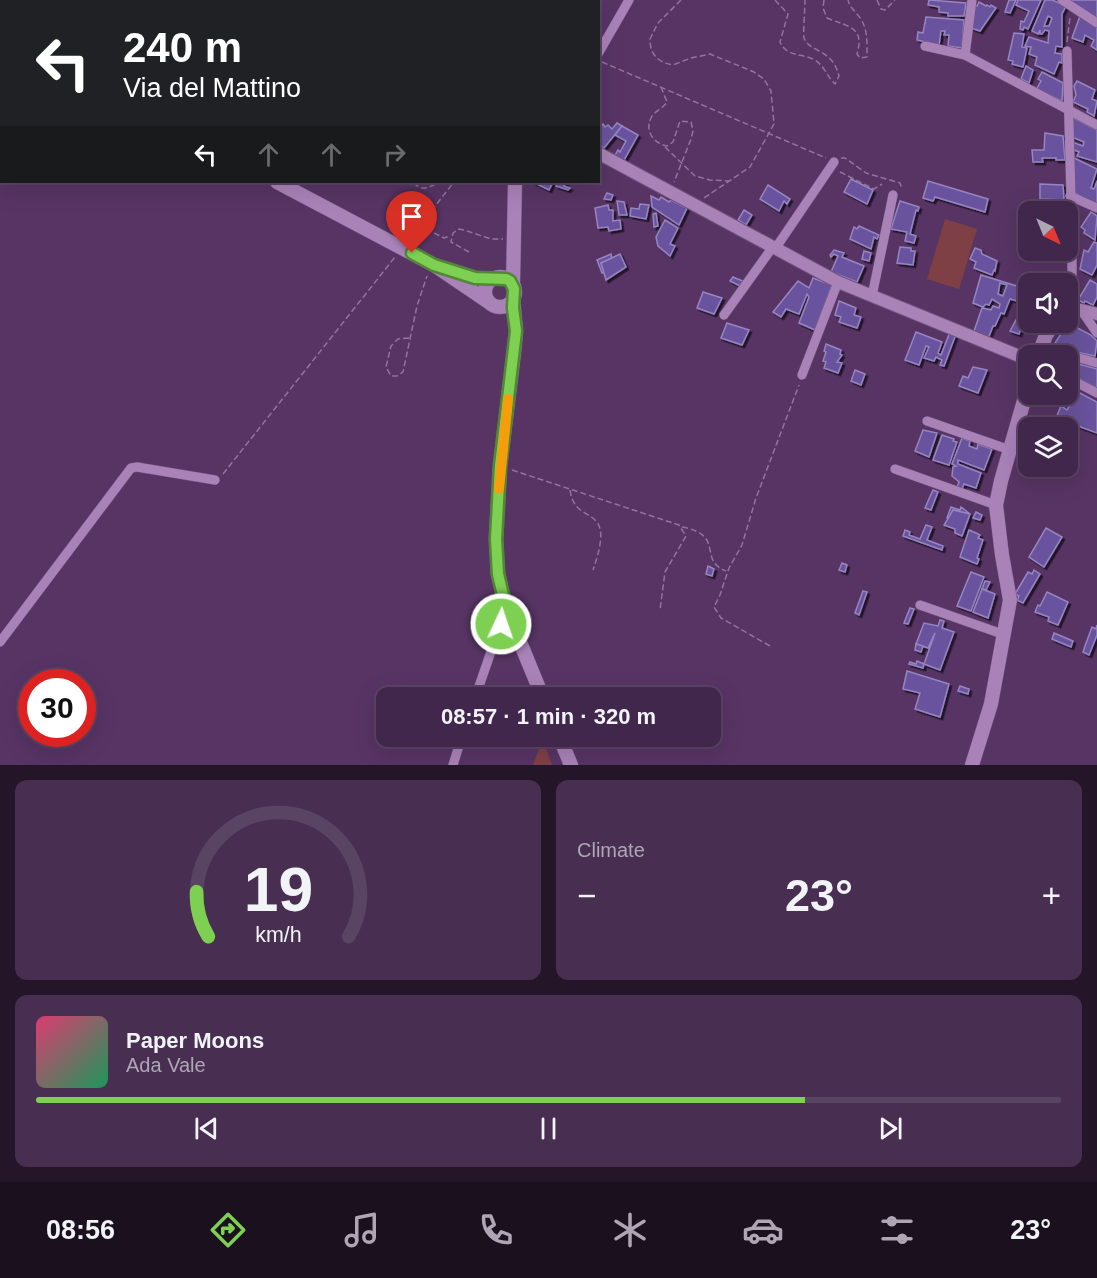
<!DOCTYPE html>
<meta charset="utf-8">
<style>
:root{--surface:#41274b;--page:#482f52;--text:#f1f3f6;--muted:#aea5b5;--line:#5a4463;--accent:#7ed053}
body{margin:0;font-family:Helvetica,sans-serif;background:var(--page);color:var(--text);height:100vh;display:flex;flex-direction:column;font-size:22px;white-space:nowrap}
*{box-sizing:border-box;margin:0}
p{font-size:20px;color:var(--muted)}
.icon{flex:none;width:33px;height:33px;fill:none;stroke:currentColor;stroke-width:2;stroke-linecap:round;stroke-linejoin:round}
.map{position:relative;height:765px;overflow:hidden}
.drawer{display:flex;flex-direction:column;gap:15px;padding:15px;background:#241529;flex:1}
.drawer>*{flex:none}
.guide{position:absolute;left:0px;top:0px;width:600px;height:183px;box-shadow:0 6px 24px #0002,0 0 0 2px var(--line);background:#202124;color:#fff;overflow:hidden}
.needle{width:39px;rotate:137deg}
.buttons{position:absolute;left:1018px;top:201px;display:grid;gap:12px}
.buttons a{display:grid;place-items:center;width:60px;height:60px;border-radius:12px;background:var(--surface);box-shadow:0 6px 24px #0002,0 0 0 2px var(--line);font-size:30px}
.speed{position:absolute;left:18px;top:669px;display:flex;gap:12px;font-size:30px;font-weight:700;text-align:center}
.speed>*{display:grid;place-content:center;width:78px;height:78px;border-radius:50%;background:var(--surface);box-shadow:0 6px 24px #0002,0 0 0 2px var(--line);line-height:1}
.speed .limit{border:9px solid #d22;background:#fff;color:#111}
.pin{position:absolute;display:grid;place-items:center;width:51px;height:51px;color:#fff;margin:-62px -26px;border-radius:50% 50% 50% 0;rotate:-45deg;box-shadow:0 0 6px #0007}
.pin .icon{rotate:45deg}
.me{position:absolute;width:66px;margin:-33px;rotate:3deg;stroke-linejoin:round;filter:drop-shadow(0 0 4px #0008)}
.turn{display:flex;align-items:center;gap:21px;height:126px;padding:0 24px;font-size:27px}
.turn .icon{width:78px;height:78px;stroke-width:2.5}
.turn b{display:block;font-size:42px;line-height:51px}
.lanes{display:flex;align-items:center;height:57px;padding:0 24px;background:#0003;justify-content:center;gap:30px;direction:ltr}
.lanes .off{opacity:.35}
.big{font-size:45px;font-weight:700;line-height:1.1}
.drawer .tile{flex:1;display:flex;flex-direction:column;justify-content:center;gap:9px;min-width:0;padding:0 21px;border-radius:12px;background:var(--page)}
.drawer .dial{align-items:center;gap:0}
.dial svg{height:156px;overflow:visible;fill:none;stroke:var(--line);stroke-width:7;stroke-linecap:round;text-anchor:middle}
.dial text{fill:var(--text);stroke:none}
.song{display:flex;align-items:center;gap:18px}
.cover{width:72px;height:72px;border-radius:9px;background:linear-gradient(135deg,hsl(340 70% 55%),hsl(150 70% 35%))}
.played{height:6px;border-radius:3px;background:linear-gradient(90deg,var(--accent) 75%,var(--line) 75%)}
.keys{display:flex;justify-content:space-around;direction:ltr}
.heat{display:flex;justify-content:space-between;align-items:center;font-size:33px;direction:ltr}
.drawer .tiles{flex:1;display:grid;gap:15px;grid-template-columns:1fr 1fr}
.tile:last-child{grid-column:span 2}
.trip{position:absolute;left:376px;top:687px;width:345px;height:60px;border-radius:12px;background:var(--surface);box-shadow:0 6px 24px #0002,0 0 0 2px var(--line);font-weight:700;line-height:60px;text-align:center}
.menu{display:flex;height:96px;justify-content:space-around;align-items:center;background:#1a101e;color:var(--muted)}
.menu .icon{width:42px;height:42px}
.menu .active{color:var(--accent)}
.menu b{font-size:27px;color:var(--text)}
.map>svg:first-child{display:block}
.green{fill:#7f4045}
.building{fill:#6b539e;stroke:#9585c1;stroke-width:1.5;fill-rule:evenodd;filter:url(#shadow)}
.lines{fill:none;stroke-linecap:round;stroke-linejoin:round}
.minor-casing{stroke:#70517b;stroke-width:10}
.tertiary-casing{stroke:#70517b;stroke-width:14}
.secondary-casing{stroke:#70517b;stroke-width:15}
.path{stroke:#91749d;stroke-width:1.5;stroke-dasharray:6 3;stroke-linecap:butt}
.minor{stroke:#a982b8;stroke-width:9}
.tertiary{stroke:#a982b8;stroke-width:12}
.secondary{stroke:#a982b8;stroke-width:14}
.route-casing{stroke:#528736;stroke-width:15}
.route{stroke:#7ed053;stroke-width:10}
.slow{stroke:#f59e0b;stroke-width:10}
</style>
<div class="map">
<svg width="1097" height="765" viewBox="0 0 1097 765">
<defs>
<filter id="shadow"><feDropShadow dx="2.5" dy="2.5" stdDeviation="0" flood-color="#0009"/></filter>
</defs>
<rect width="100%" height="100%" fill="#573464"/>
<!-- green -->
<g class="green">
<path d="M945,219L977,229L959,289L927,279Z"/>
<path d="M543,739L552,765H533Z"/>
</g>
<!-- building -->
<g class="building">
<path d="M929,0L966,3L964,16H948V13L939,12V7L928,5Z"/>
<path d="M1009,0H1016L1010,13L1005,12Z"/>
<path d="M1018,0H1041L1028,29L1024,27L1023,30L1020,29L1021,21L1024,22L1029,11L1016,5Z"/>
<path d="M1045,0H1052L1066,6L1062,14V47L1056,46L1055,53L1062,54V63L1059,62L1054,74L1035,65L1037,57L1029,54L1031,47L1025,46L1029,37L1048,43L1049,31L1045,30L1042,34H1040V30L1038,34L1032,31ZM1048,16L1052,18L1049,26H1044Z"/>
<path d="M1067,0H1097V20Z"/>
<path d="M979,2L986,6L987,5L990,7L991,5L996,8L980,31L971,28L974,5L977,6Z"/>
<path d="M1080,16L1097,27V50L1091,46L1094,40L1085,35L1083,42L1072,38Z"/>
<path d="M926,17L964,20L962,48L948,46L949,35H944L945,31H941L939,45L917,40L918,32L923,33Z"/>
<path d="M1014,33L1024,34L1022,47L1027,48L1023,67L1012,64L1013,61L1008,60Z"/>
<path d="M1026,66L1033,70L1029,83L1021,79Z"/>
<path d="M1042,72L1063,83L1062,101L1040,91L1037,88L1041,81L1038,79Z"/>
<path d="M1077,81L1095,90L1092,99L1097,101L1094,116L1087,112L1088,109L1073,102L1076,95L1074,86Z"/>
<path d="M1072,117L1097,130V162L1077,156L1079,152L1072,149V142L1083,146L1084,142L1072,137Z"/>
<path d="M617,123L622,126L604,148L598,144V130L603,124L605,127L608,125L612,129Z"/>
<path d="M622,126L638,135L623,162L614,157L618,150L620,152L626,141L615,135Z"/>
<path d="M1045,133L1063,136L1065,160H1056V158H1042L1043,162H1033L1032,150H1044Z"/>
<path d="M1072,157L1097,169L1091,188L1094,189L1097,181V205L1073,192Z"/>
<path d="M851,179L873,190L867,204L844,192Z"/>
<path d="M928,181L988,199L985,212L935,197L933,201L923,198Z"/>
<path d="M533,182H552V184L549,190Z"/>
<path d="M558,182L566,183L564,186L570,188L568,190L556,186Z"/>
<path d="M1040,184L1063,185L1064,200L1040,199Z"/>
<path d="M768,185L790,199L787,204L784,201L779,211L760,199Z"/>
<path d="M607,193L613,195L611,200L604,199Z"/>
<path d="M651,196L659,200L661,197L669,202L671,200L687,208L679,225L652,207Z"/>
<path d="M617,201L624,202L627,215H619Z"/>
<path d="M900,201L919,207L918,211L916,210L910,234L916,236L914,243L905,241L907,232L891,229Z"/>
<path d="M640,204L649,205L646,219L630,216L631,208L639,209Z"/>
<path d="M608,205L609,210H613V221L620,220L621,229L609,231L608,227L598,228L595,208Z"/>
<path d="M744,210L752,215L746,225L738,220Z"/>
<path d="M1091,212L1097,216L1095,240L1084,233L1085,230L1081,227Z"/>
<path d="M656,213L658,226L654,227L653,214Z"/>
<path d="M665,220L678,228L670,244L675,246L670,256L658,246L656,237Z"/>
<path d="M859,226L879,235L877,239L874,237L871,249L850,239L854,227L857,229Z"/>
<path d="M1094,242L1097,243V265L1092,275L1080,269L1084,250L1088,252Z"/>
<path d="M900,247L911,248V251H915L913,265L897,263Z"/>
<path d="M975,248L981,250L982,254L997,261L995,271L994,270L992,275L974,268L976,262L970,259Z"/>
<path d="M834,250L844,253L842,257L864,266L857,282L831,272L838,256L834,254L831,257L830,255Z"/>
<path d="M864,251L871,253L869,261L862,259Z"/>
<path d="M611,254L612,259L601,263L605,272L602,273L597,260Z"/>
<path d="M620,254L626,267L606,280L601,263Z"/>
<path d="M981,275L1020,287L1022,282L1029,285V294L1026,293L1024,303L1010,299L1004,314L1001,313L995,326H993L988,339L973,334L982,308L991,310L993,306L999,308L1000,304L992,299L989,305L986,304L983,307L973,303ZM1000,283L1007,285L1003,296L998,294Z"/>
<path d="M733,277L743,281L740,286L730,281Z"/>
<path d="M813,278L832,285L815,330L799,323L809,297L807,294L799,314L786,309L781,317L773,312L798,281L809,288Z"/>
<path d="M1090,280L1097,284V297L1093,305L1085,301L1084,303L1078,300Z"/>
<path d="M703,292L722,298L714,314L697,308Z"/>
<path d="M1027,300L1029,301V321L1028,323L1024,320L1019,334L1010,331Z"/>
<path d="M839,301L856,308L854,315L861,317L857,328L839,322L841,317L835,315Z"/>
<path d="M727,323L749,330L742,345L721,338Z"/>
<path d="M1068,323L1091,335L1097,341L1095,356L1076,352L1077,350L1074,348L1072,349L1067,347L1063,348L1055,343Z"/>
<path d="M916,332L942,342L938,353L941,355L950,332L956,334L944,366L940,365L942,360L936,357L934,361L924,358L929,347L926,346L919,365L905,360Z"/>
<path d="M826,344L841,350L840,354L842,355L837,362L842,363L838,373L824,368L826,362L823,361L826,352L824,351Z"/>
<path d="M1068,361L1097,369V388L1068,373Z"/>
<path d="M973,367L987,370L978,393L959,386L963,376L968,378Z"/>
<path d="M855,370L865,374L861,385L851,381Z"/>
<path d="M1078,392L1097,402V433L1056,418L1061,406L1067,410Z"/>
<path d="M923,430L937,433L929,457L915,451Z"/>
<path d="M942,435L954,439L953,441L957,442L949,465L933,460Z"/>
<path d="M962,438L970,441L969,446L977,449L978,444L992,449L984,470L958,460V464L981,473L976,488L964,484L962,489L957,487L959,482L952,476L953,467L956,466L952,464Z"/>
<path d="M933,490L938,492L931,510L925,508Z"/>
<path d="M951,507L960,510L961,507L970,514L953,510L949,519L947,518Z"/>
<path d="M953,510L970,514L962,536L955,533V529L944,525Z"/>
<path d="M976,512L982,515L980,520L973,518Z"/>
<path d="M926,525L932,527L927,540L943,546L942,550L903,536L905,530L910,532L909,535L920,539Z"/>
<path d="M1046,528L1062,537L1044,567L1029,557Z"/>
<path d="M969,530L976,533L980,535L978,538L983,540L977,558L979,559L977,564L960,557Z"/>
<path d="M842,563L847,565L845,572L839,570Z"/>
<path d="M708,566L714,569L712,576L706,574Z"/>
<path d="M1034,570L1040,574L1023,603L1017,600L1019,596L1015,594L1028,572L1032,574Z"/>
<path d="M971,572L984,577L971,611L957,606Z"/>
<path d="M985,581L990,582L986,590L982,589Z"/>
<path d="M982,589L995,594L988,618L973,612Z"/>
<path d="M863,591L867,592L859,615L855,613Z"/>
<path d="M1047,592L1068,602L1058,625L1048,621L1049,617L1035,612L1038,605L1040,606Z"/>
<path d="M910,608L914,609L908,624L904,623Z"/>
<path d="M940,620L944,621L942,628L954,632L940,670L924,664L935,633L928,648L916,644L924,623L938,626Z"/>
<path d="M1097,625V635L1089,655L1083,652L1085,646L1092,627L1096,629Z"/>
<path d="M1054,633L1073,641L1071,647L1052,639Z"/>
<path d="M916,644L923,646L921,652L915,650Z"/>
<path d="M917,661L924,664L923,668L909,664L910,662L916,664Z"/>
<path d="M907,671L949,684L940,717L915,709L920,693L903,689Z"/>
<path d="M960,686L969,689L968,694L958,691Z"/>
</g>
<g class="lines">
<!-- minor casing -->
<g class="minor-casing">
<g id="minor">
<path d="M1062,0L1097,23"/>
<path d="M108,2V0"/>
<path d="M925,46L965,55L1097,125"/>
<path d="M1067,51L1072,233V281L1068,303"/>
<path d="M598,54L629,0"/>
<path d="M965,55L972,0"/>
<path d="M1070,196L1097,208"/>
<path d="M775,249L834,162"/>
<path d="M872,296L893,195"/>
<path d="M1081,310L1097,333"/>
<path d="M724,315L772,248"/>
<path d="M1041,347L1097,363"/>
<path d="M802,375L838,282"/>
<path d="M1068,378L1097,393"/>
<path d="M927,421L1010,450"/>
<path d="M895,469L996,505"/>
<path d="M920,605L1005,635"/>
<path d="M0,642L131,468L137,467L215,480"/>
<path d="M475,698L506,608"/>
<path d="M453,765L462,736"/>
</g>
</g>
<!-- tertiary casing -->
<g class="tertiary-casing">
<g id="tertiary">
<path d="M598,153L838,282L1029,360"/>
<path d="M1068,312L1081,310L1097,314"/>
</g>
</g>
<!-- secondary casing -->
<g class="secondary-casing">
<g id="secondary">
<path d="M3,0L5,2"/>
<path d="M277,182L434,265L487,301"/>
<path d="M447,269L475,278L493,279"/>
<circle cx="500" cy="292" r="15"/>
<path d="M513,285L515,182"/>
<path d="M513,298L516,331L514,353L500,466L496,539L498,574L506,608L543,698"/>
<path d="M1038,356L1046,335L1055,322"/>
<path d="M559,736L571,765"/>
<path d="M972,765L991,704L1010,600L1002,555L996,505L1001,481L1029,383"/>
</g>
</g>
<!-- path -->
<g class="path">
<path d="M69,0L71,2"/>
<path d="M279,0L280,2"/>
<path d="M459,0H472"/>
<path d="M512,0L517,2"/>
<path d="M681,0L658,23L650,39C650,55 658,62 673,65L691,58L710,54L754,72L764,79L771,91L774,124L750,167L704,198"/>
<path d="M775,0L788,14L780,42C787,57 800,53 813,59C824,64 827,77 835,84L839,76C832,48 810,53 804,38C803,34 805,8 805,0"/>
<path d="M824,0L823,8L827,18C848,27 865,26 857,54L860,58L867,57C867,45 868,32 862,21C858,13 850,9 848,0"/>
<path d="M877,0L881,9L885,10L895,0"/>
<path d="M88,2L89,0"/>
<path d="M262,2L263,0"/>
<path d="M311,2L312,0"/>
<path d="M387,2V0"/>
<path d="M598,2L599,0"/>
<path d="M1067,42L1070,17"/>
<path d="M602,62L826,158"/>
<path d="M661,87L667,102C663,109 654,111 651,118C644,132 655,144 667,146L673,142L680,121L691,122L693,131L691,139L674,182"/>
<path d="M665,147L695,176L710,180L729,181"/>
<path d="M841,158H845L866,173L900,183L902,189"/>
<path d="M840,172L874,189L882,184"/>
<path d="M0,175L2,173"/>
<path d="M360,182L371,184L413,182C424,194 429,185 441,183C444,182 448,182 452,182"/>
<path d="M434,233L444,238L450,236"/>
<path d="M409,239L454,182"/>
<path d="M469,252L451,242L453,233L459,229L464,230L491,239H503"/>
<path d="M409,338L398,339L391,346L386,367L391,376H397L403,372L417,306L427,276"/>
<path d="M512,470L679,525L686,536L665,572L660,610"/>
<path d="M223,474L395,257"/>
<path d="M570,490C575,529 618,499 593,570"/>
<path d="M682,527C726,535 697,560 726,571"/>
<path d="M770,646L721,618L714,607L720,595L729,568L742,545L756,498L799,385"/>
</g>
<!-- minor -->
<use href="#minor" class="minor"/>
<!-- tertiary -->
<use href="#tertiary" class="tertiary"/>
<!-- secondary -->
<use href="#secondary" class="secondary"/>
</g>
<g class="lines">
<!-- route casing -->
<g class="route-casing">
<path id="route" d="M412,253L434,265L475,278L506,279L510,281L514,289L513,308L516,331L500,466L498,502L496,539L498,574L506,608L501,624"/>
</g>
<!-- route -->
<use href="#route" class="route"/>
<!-- slow -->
<path class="slow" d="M499,489L508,399"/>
</g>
</svg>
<div class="buttons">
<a><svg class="needle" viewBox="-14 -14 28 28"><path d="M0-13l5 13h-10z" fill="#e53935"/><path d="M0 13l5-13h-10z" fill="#aea5b5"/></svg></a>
<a><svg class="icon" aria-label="sound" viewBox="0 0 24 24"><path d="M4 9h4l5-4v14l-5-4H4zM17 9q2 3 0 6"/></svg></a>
<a><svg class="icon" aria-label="search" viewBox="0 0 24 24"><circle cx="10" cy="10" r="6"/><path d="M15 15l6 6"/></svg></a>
<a><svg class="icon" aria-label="layers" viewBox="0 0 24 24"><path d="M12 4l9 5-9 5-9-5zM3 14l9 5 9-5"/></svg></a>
</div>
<div class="speed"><div class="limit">30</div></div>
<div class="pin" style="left:412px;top:253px;background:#d93025"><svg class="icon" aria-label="arrive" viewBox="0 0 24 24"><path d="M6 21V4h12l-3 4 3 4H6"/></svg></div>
<svg class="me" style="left:501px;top:624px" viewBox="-20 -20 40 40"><circle r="17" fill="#7ed053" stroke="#fff" stroke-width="3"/><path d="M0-11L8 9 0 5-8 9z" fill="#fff"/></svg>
<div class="trip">08:57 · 1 min · 320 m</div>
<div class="guide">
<div class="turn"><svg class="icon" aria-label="left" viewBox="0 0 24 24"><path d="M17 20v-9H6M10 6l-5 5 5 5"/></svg><div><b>240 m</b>Via del Mattino</div></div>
<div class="lanes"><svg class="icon" aria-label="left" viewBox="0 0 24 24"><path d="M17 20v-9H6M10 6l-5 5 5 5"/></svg><svg class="icon off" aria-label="ahead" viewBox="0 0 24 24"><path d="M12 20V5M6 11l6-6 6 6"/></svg><svg class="icon off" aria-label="ahead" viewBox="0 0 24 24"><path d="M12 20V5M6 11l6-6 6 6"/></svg><svg class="icon off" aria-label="right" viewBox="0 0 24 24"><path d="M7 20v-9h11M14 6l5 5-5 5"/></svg></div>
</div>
</div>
<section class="drawer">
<div class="tiles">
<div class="tile dial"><svg viewBox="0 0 100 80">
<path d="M14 69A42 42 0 1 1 86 69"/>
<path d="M14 69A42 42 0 0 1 8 46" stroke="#7ed053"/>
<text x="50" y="56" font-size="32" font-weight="700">19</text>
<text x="50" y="72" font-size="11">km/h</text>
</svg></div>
<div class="tile"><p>Climate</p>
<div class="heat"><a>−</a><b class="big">23°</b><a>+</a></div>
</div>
<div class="tile">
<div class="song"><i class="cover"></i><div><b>Paper Moons</b><p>Ada Vale</p></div></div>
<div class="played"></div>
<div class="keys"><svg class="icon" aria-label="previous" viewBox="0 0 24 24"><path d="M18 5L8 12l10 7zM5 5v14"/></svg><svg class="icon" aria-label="pause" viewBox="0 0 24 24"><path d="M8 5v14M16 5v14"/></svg><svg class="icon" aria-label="next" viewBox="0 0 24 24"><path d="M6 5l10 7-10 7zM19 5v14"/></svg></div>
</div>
</div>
</section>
<nav class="menu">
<b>08:56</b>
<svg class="icon active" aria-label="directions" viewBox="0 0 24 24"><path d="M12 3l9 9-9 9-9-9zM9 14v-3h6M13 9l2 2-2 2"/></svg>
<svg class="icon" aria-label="music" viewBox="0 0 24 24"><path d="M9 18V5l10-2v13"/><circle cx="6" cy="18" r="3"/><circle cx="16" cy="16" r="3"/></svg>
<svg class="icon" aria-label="phone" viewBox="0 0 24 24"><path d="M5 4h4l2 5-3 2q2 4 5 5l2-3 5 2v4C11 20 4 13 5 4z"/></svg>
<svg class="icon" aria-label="climate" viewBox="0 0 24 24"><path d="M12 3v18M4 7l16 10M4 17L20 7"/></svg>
<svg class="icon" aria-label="car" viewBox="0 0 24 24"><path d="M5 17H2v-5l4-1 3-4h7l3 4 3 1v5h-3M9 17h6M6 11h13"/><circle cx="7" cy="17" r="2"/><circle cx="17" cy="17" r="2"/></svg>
<svg class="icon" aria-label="filters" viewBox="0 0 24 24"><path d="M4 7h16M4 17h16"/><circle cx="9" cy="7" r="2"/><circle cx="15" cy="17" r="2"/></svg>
<b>23°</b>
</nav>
